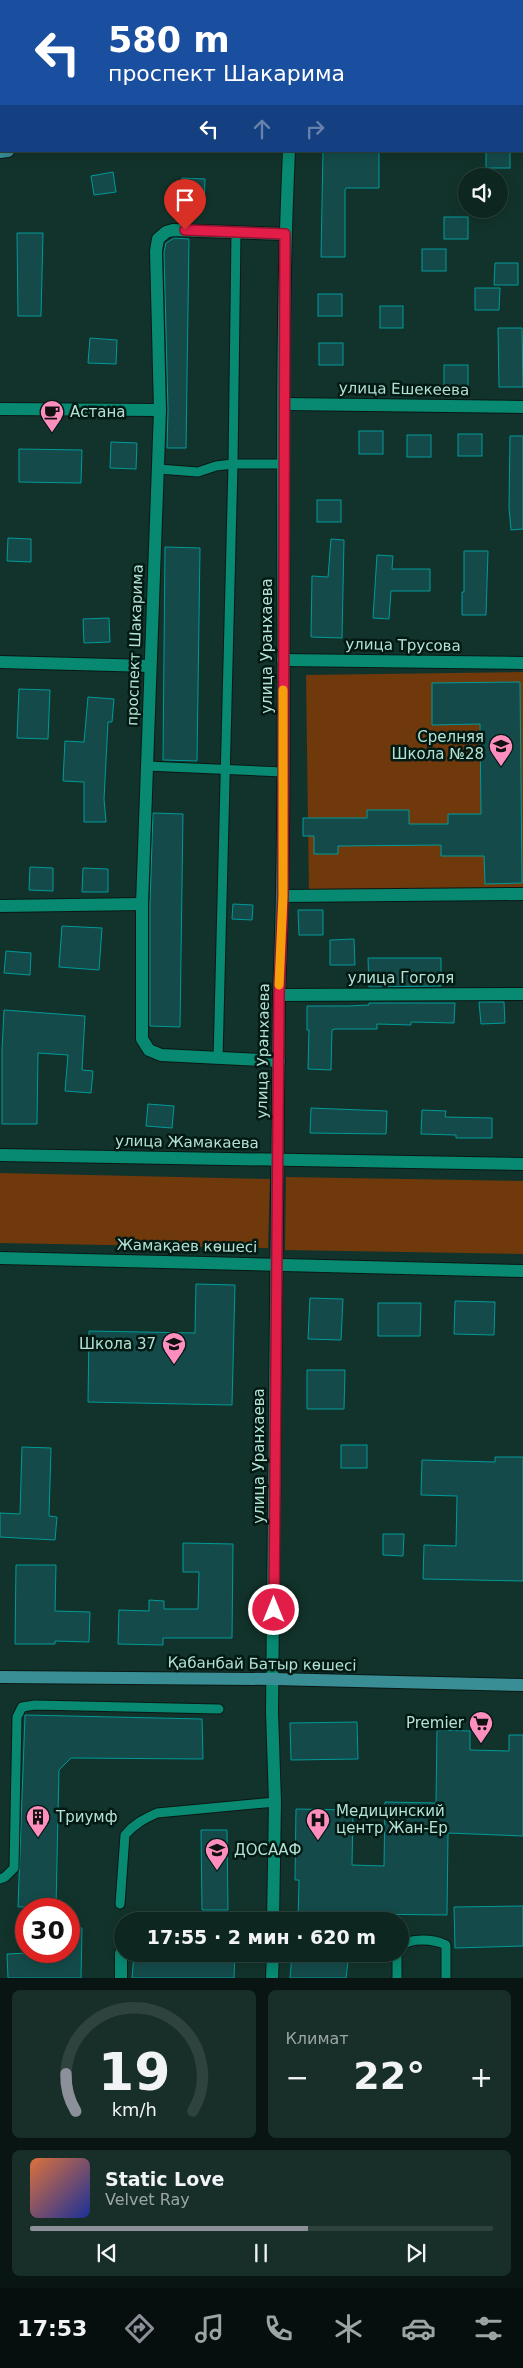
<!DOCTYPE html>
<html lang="ru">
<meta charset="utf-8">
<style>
:root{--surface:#0e2620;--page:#172e29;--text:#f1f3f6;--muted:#9ba5a5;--line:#2e433e;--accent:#8c9099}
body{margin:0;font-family:"DejaVu Sans",sans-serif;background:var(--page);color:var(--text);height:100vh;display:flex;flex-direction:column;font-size:19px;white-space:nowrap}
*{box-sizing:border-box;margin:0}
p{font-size:16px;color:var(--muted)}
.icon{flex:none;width:28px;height:28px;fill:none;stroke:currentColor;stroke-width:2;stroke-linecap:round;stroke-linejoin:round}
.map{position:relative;height:1978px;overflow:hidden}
.sheet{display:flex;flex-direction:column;gap:12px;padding:12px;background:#081512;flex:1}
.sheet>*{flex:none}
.banner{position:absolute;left:0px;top:0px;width:524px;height:152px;box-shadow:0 2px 12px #0003,0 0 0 1px var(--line);background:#1a4fa0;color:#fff;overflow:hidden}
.tools{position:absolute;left:458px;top:168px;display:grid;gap:10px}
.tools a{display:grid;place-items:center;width:50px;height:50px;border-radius:50%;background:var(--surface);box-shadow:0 2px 12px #0003,0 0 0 1px var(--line);font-size:25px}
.speed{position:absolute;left:15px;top:1898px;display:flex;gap:10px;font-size:25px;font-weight:700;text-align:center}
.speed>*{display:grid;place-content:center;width:65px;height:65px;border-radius:50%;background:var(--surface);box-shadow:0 2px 12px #0003,0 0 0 1px var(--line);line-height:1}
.speed .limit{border:8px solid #d22;background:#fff;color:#111}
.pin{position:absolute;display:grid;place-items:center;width:42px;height:42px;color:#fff;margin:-51px -21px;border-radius:50% 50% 50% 0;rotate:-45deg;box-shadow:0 0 5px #0007}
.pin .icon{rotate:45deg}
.me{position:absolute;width:55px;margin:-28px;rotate:0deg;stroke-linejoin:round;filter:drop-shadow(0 0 4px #0008)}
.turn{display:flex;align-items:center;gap:18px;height:105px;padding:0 25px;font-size:22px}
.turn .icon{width:65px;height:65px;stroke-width:2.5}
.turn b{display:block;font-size:35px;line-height:42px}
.lanes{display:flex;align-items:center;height:48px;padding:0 25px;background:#0003;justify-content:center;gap:25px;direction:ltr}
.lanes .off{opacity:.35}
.big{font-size:38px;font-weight:600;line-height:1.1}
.sheet .widget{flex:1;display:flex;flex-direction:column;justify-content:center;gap:8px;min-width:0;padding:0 18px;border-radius:8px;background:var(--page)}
.sheet .dial{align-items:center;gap:0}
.dial svg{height:130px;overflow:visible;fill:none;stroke:var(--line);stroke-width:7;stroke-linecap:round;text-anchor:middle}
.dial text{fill:var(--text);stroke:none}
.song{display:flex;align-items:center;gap:15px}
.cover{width:60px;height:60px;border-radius:8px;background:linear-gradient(135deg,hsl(20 70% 55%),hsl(230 70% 35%))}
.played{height:5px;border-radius:2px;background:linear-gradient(90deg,var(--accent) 60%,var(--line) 60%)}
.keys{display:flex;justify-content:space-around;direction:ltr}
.heat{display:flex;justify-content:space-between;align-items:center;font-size:28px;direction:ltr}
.sheet .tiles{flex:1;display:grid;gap:12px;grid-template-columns:1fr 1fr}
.widget:last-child{grid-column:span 2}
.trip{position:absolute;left:114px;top:1912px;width:295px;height:50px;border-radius:25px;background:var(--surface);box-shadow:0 2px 12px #0003,0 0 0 1px var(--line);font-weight:600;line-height:50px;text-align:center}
.menu{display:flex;height:80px;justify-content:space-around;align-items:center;background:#060f0d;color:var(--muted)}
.menu .icon{width:35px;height:35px}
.menu .selected{color:var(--accent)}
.menu b{font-size:22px;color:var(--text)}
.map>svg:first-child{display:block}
.park{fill:#6f390c}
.building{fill:#144b4a;stroke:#009a99}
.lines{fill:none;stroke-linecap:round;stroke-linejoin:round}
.lane-casing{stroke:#0a1814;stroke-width:11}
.street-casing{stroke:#0a1814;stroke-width:14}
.secondary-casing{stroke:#0a1814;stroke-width:14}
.lane{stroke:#078a71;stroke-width:9}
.street{stroke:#078a71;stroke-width:12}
.secondary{stroke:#388e94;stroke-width:12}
.route-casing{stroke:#92132f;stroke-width:12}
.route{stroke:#e11d48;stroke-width:9}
.slow{stroke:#f59e0b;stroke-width:9}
.labels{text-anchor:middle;stroke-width:5;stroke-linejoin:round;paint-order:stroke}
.street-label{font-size:15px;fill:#b3e2d3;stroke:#031914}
.poi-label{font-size:15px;fill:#b3e2d3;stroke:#031914;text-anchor:start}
</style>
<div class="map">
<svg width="523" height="1978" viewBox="0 0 523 1978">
<rect width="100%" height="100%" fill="#12332b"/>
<!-- park -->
<g class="park">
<path d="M523,672V890L309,893L306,675Z"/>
<path d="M0,1173L270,1179L268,1248L0,1243Z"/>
<path d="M286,1177L523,1181V1254L285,1250Z"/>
</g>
<!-- building -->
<g class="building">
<path d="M323,151H379V188H346L345,190V257H321Z"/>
<rect x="486" y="151" width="24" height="17"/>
<path d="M113,172L116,192L94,195L91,176Z"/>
<path d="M182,178L205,179L204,206L180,205Z"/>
<rect x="444" y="217" width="24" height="22"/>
<path d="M17,233H43L41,316H18Z"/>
<path d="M174,238L189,239L186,448H167L168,410L164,252L166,243Z"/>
<rect x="422" y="249" width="24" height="22"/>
<path d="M495,263H518V285H494Z"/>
<path d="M475,288H500L499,310H475Z"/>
<rect x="318" y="294" width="24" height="22"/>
<rect x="380" y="306" width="23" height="22"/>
<path d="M498,328H522L523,387H499Z"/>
<path d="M90,338L117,340L116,364L88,363Z"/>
<rect x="319" y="343" width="24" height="22"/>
<rect x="444" y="365" width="24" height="22"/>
<rect x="359" y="431" width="24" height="23"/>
<rect x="458" y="434" width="24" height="22"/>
<rect x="407" y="435" width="24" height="22"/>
<path d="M510,436H523V529L511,530L509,508Z"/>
<path d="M111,442L137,443L136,469L110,468Z"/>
<path d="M19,449L82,450L81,483L19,482Z"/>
<rect x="317" y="500" width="24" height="22"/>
<path d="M8,538L31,539V562L7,561Z"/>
<path d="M331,539L344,540L342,638L311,637L312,576L328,577Z"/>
<path d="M165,547L200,548L197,761L163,760Z"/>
<path d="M464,551H488L486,615H462V592H464Z"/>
<path d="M377,555L393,556L392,569H430V591H391L389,619L373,618Z"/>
<path d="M109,618L110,642L84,643L83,619Z"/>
<path d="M520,682L522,883L485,884L484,856H441V845L338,846V854H314V836H303V818H367V810H409V824H448V814H481L480,724L432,725V683Z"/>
<path d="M19,689L50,690L48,739L17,738Z"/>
<path d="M88,697L114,699L112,722H108L104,799L106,822H84V782L63,781L65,741L84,742Z"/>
<path d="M153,813L183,814L180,1027L150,1026V904Z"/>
<path d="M30,867L53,868V891L29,890Z"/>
<path d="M83,868L108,869V892H82Z"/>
<path d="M233,904L253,905L252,920L232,919Z"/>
<path d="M298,910H323V935H299Z"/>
<path d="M62,926L102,928L99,970L59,967Z"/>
<path d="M354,939L355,965H330V940Z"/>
<path d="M6,951L31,953L30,975L4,973Z"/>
<path d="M368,958H441V986L369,987Z"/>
<path d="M479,1002H504L505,1023L481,1024Z"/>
<path d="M369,1003H455L454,1023L411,1022V1025L377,1024V1029H335L332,1030L331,1070L308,1069L309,1030H307V1006H349L369,1005Z"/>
<path d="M4,1010L85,1016L82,1070L93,1071L91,1093L65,1091L68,1055L38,1053L37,1124H2V1050Z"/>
<path d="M148,1104L174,1106L172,1128L146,1126Z"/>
<path d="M311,1108L387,1111L386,1134L310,1133Z"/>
<path d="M422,1110L446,1111L445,1117L492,1118V1138H456V1135L421,1134Z"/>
<path d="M196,1284L235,1285L232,1405L88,1402L89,1331L195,1333Z"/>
<path d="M310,1298L343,1299L341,1340L308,1339Z"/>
<path d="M455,1301L495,1302L494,1335L454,1334Z"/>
<path d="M378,1303H421L420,1336H378Z"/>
<path d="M307,1370H345L344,1409H307Z"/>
<rect x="341" y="1445" width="26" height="23"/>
<path d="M22,1447L51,1448L49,1516L57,1517L55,1540L0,1537V1513L20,1514Z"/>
<path d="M495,1457H523V1581L423,1579L424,1545L456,1546L457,1496L421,1495L422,1460L495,1462Z"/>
<path d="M383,1534H404L403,1556L383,1555Z"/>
<path d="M183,1543L233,1544L232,1638H163V1645L118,1644L119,1610L149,1611V1600L164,1601V1609H198L199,1572H183Z"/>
<path d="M16,1565H56L55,1611L90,1612L89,1642L55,1641V1644H15Z"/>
<path d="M25,1715L202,1719L203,1759L71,1758L59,1770L56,1906L18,1907Z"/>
<path d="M357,1722L358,1759L291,1760L290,1723Z"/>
<path d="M437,1730L470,1731V1750L509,1751V1735H523V1836L448,1833L447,1915L362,1914V1921H298L299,1880H295L296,1809L353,1810L352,1865L384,1866L385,1802L436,1803Z"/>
<path d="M201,1830H227L228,1910H202Z"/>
<path d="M523,1906V1946L455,1948L454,1907Z"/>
<path d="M69,1927L82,1928L81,1978H8L7,1954L69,1951Z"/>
<path d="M134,1954H235L234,1978H132Z"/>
<path d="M292,1954H349L346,1978H290Z"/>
</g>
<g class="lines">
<!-- lane casing -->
<g class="lane-casing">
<g id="lane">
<path d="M158,469L198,472L216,466L233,464H283"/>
<path d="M146,766L283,772"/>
<path d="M218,1059L233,464L236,233"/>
<path d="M0,1879L5,1877L14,1868L17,1717L22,1707L35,1705L219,1709"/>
<path d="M120,1904L125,1835C134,1824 144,1819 157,1813L275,1802"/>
<path d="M400,1947C410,1937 434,1939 446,1945V1978"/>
<path d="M397,1954V1978"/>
</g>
</g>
<!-- street casing -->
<g class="street-casing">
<g id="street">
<path d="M292,1V0"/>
<path d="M284,404L523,407"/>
<path d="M0,409L160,410"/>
<path d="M283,660L523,663"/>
<path d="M0,662L150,666"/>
<path d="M283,896L523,894"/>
<path d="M0,906L142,904"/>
<path d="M279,995L523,994"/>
<path d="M279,1061L161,1055L149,1050L142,1039V904L160,410L156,251L158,239L166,232L173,230L285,234"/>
<path d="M0,1155L523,1164"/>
<path d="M0,1258L523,1271"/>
<path d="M273,1921L275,1802L272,1712L279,995C290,714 276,432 289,151"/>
<path d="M121,1978V1953"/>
<path d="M272,1978L273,1954"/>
</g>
</g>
<!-- secondary casing -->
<g class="secondary-casing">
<g id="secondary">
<path d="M503,0L504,1"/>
<path d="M522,43L523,44"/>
<path d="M522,70H523"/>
<path d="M0,152L8,151"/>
<path d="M0,1677L273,1679L523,1685"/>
</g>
</g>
<!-- lane -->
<use href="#lane" class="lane"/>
<!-- street -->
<use href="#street" class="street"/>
<!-- secondary -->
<use href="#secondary" class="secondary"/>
</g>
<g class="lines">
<!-- route casing -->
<g class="route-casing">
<path id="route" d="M185,230L285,234L283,896L279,995L274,1610"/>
</g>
<!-- route -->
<use href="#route" class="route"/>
<!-- slow -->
<path class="slow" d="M279,985L283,896V690"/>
</g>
<!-- icons -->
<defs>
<g id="cafe-pin" transform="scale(1.25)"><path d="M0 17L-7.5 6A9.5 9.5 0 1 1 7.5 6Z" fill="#fe8ebe" stroke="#031914"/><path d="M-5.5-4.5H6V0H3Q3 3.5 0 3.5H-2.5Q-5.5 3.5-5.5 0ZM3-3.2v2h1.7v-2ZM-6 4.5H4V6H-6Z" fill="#111"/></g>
<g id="school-pin" transform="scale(1.25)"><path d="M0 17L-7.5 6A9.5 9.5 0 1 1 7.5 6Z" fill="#fe8ebe" stroke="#031914"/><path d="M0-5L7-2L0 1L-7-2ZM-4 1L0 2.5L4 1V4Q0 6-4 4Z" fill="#111"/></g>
<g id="supermarket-pin" transform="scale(1.25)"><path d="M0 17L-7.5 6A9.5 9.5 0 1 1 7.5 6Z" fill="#fe8ebe" stroke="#031914"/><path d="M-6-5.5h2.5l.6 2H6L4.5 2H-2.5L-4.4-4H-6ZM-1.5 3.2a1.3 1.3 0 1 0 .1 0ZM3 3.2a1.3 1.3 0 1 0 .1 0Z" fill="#111"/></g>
<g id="building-pin" transform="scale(1.25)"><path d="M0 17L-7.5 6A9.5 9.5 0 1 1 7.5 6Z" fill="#fe8ebe" stroke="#031914"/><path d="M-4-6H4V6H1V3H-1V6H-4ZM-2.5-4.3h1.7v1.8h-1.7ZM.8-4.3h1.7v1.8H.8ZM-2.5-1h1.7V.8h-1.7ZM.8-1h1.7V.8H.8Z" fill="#111"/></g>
<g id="hospital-pin" transform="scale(1.25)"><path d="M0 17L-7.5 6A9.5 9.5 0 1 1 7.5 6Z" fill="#fe8ebe" stroke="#031914"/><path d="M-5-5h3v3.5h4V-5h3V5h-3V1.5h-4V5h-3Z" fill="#111"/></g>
</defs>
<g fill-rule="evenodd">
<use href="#cafe-pin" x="52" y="412"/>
<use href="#school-pin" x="501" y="746"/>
<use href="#school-pin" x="174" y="1344"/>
<use href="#supermarket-pin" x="481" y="1723"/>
<use href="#building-pin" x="38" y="1817"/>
<use href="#hospital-pin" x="318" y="1820"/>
<use href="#school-pin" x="217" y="1850"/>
</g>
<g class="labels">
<!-- street labels -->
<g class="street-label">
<text transform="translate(404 389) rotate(1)" y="5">улица Ешекеева</text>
<text transform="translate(135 645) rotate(-88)" y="5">проспект Шакарима</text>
<text transform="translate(403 645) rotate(1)" y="5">улица Трусова</text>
<text transform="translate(267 646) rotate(-90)" y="5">улица Уранхаева</text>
<text x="401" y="983">улица Гоголя</text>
<text transform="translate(263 1051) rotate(-89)" y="5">улица Уранхаева</text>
<text transform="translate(187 1142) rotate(1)" y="5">улица Жамакаева</text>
<text transform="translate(187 1246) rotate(1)" y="5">Жамақаев көшесі</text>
<text transform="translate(259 1456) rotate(-90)" y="5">улица Уранхаева</text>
<text transform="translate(262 1664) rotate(1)" y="5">Қабанбай Батыр көшесі</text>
</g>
<!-- poi labels -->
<g class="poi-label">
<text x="70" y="417">Астана</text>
<text x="484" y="742" text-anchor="end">Срелняя<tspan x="484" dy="17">Школа №28</tspan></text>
<text x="156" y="1349" text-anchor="end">Школа 37</text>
<text x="464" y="1728" text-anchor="end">Premier</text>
<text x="336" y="1816">Медицинский<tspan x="336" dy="17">центр Жан-Ер</tspan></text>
<text x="56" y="1822">Триумф</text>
<text x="234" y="1855">ДОСААФ</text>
</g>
</g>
</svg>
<div class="tools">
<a><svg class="icon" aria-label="sound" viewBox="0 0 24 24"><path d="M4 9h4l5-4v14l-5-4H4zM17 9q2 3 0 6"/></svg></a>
</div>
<div class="speed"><div class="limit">30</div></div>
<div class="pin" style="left:185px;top:230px;background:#d93025"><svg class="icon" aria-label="arrive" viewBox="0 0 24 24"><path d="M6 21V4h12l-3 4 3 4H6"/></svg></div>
<svg class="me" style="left:274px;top:1610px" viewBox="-20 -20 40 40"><circle r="17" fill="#e11d48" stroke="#fff" stroke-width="3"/><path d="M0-11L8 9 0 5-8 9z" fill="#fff"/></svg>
<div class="trip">17:55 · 2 мин · 620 m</div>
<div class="banner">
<div class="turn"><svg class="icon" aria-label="left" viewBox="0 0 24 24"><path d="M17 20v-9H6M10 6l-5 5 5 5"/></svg><div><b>580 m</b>проспект Шакарима</div></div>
<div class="lanes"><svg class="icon" aria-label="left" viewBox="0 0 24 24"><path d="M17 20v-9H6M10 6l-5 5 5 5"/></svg><svg class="icon off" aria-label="ahead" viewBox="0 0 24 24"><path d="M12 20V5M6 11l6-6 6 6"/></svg><svg class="icon off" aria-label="right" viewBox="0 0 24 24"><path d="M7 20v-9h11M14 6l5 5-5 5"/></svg></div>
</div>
</div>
<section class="sheet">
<div class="tiles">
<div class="widget dial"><svg viewBox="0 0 100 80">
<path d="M14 69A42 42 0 1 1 86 69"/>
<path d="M14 69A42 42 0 0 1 8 46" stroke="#8c9099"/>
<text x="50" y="56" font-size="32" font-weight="700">19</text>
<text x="50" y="72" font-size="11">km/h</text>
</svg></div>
<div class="widget"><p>Климат</p>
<div class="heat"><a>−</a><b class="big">22°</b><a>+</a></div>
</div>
<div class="widget">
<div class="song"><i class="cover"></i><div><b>Static Love</b><p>Velvet Ray</p></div></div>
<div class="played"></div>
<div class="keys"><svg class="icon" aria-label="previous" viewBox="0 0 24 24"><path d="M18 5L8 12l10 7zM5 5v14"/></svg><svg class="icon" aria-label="pause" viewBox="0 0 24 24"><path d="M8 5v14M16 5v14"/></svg><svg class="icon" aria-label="next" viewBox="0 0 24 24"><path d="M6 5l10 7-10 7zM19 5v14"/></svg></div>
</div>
</div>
</section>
<nav class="menu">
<b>17:53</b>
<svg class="icon selected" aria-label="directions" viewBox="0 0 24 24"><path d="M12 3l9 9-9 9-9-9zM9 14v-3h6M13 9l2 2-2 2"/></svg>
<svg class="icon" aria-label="music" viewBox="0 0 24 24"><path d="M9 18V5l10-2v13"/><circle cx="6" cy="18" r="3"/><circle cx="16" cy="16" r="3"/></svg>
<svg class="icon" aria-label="phone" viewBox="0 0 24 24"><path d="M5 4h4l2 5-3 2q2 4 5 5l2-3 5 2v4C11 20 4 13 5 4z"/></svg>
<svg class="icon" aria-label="climate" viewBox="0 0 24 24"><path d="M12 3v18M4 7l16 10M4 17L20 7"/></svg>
<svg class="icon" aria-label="car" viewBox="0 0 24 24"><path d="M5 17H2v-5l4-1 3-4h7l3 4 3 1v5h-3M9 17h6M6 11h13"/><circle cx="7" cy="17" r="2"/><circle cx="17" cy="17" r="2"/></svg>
<svg class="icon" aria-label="filters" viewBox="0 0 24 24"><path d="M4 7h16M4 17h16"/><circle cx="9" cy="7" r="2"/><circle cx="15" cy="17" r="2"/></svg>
</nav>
